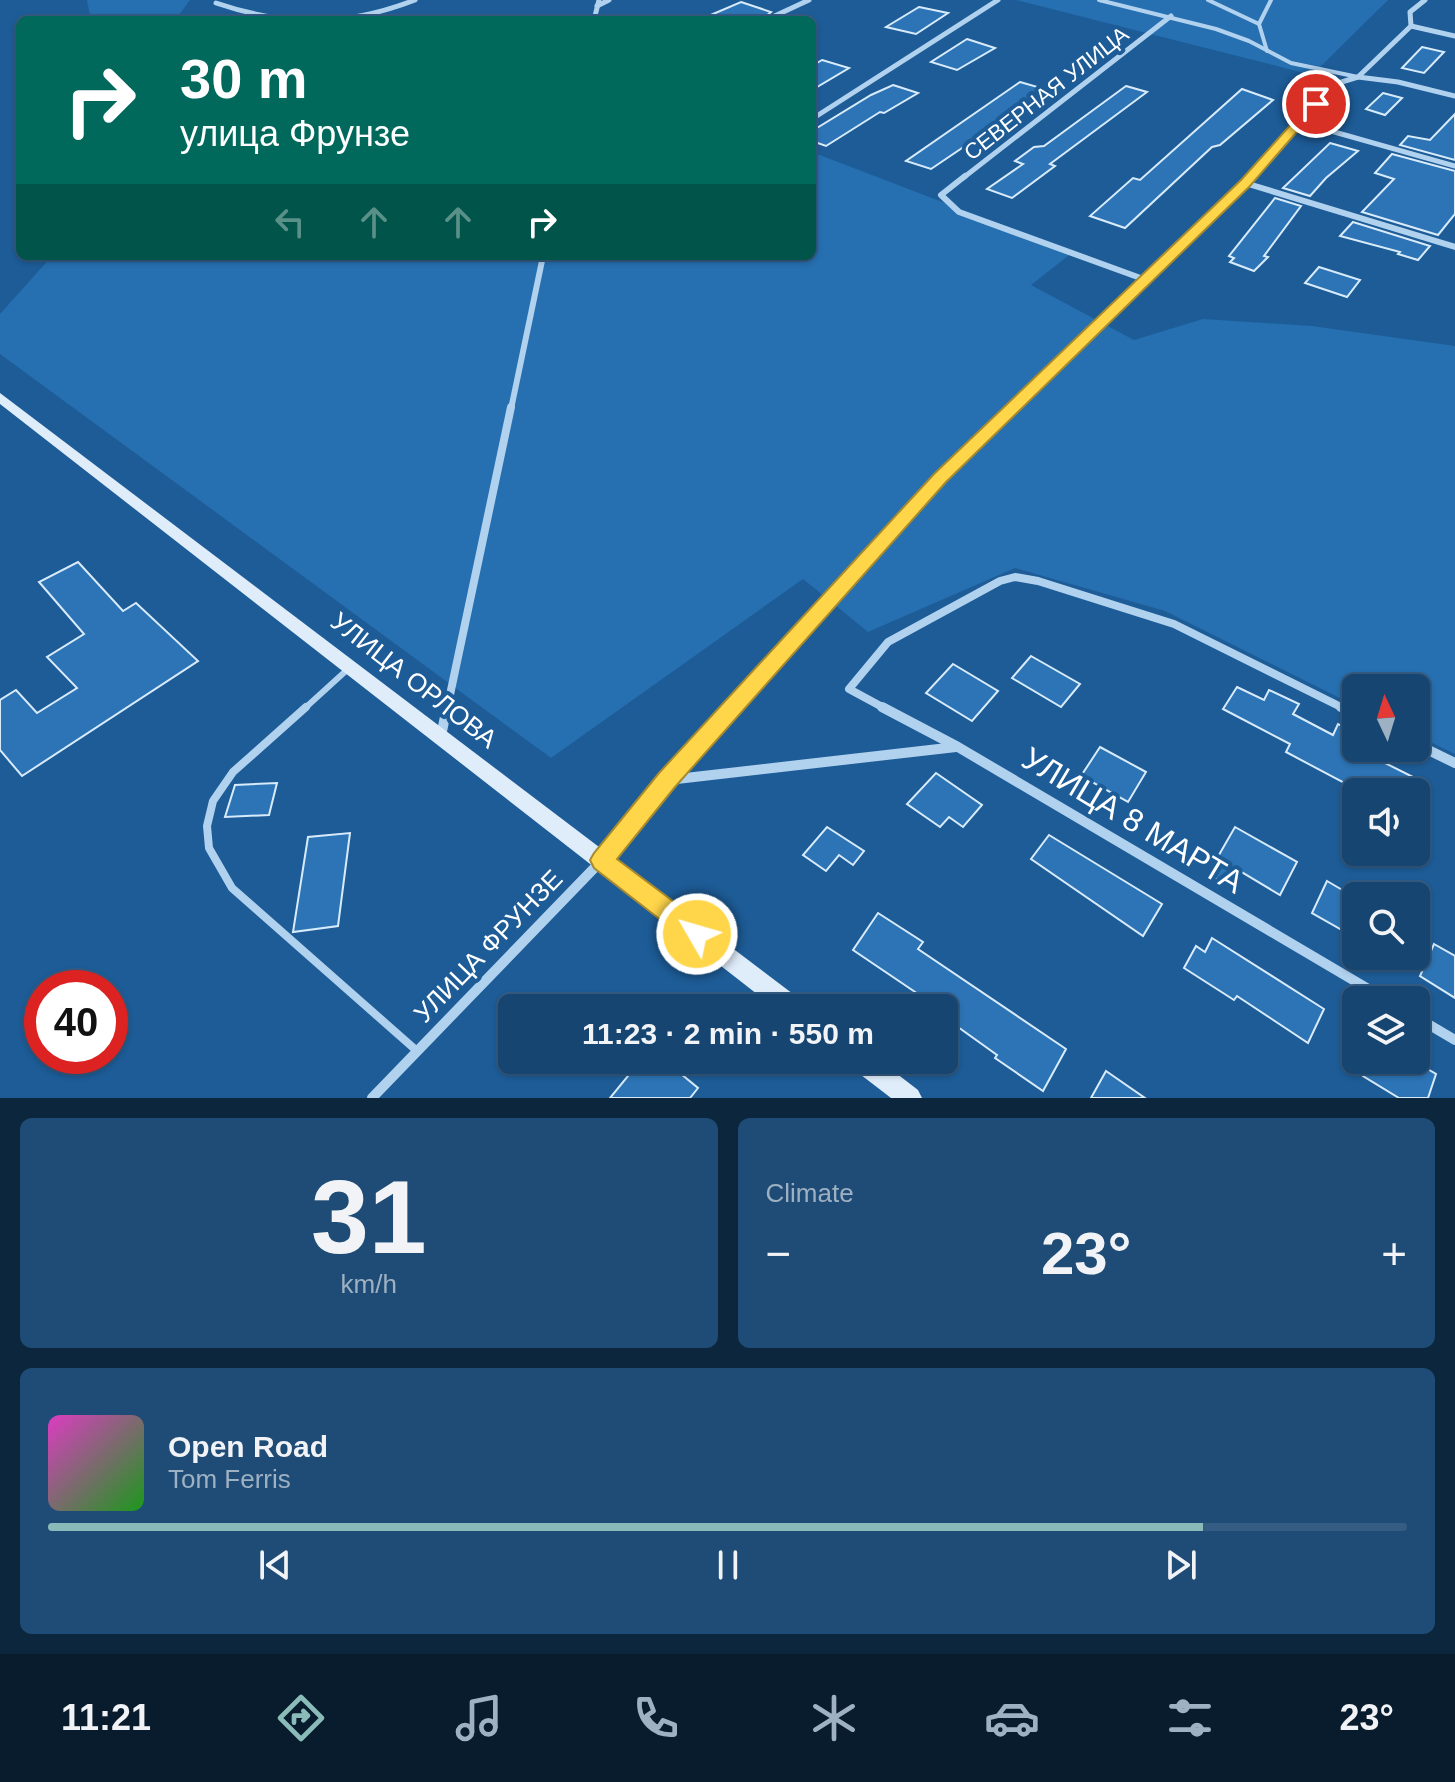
<!DOCTYPE html>
<meta charset="utf-8">
<style>
:root{--surface:#164571;--page:#1f4c76;--text:#f1f3f6;--muted:#9eb1c3;--line:#355d84;--accent:#8bbbb9}
body{margin:0;font-family:Arial,sans-serif;background:var(--page);color:var(--text);height:100vh;display:flex;flex-direction:column;font-size:30px;white-space:nowrap}
*{box-sizing:border-box;margin:0}
p{font-size:26px;color:var(--muted)}
.icon{flex:none;width:44px;height:44px;fill:none;stroke:currentColor;stroke-width:2;stroke-linecap:round;stroke-linejoin:round}
.map{position:relative;height:1098px;overflow:hidden}
.sheet{display:flex;flex-direction:column;gap:20px;padding:20px;background:#0c263e;flex:1}
.sheet>*{flex:none}
.banner{position:absolute;left:16px;top:16px;width:800px;height:244px;border-radius:12px;box-shadow:0 2px 6px #0004,0 0 0 2px var(--line);background:#00695c;color:#fff;overflow:hidden}
.needle{width:52px;rotate:356deg}
.buttons{position:absolute;left:1342px;top:674px;display:grid;gap:16px}
.buttons a{display:grid;place-items:center;width:88px;height:88px;border-radius:12px;background:var(--surface);box-shadow:0 2px 6px #0004,0 0 0 2px var(--line);font-size:40px}
.speed{position:absolute;left:24px;top:970px;display:flex;gap:16px;font-size:40px;font-weight:700;text-align:center}
.speed>*{display:grid;place-content:center;width:104px;height:104px;border-radius:50%;background:var(--surface);box-shadow:0 2px 6px #0004,0 0 0 2px var(--line);line-height:1}
.speed .limit{border:12px solid #d22;background:#fff;color:#111}
.pin{position:absolute;display:grid;place-items:center;width:68px;height:68px;color:#fff;margin:-34px;border:4px solid #fff;border-radius:50%;box-shadow:0 2px 8px #0007}
.me{position:absolute;width:88px;margin:-44px;rotate:308deg;stroke-linejoin:round;filter:drop-shadow(0 0 6px #0008)}
.turn{display:flex;align-items:center;gap:28px;height:168px;padding:0 32px;font-size:36px}
.turn .icon{width:104px;height:104px;stroke-width:2.5}
.turn b{display:block;font-size:56px;line-height:68px}
.lanes{display:flex;align-items:center;height:76px;padding:0 32px;background:#0003;justify-content:center;gap:40px;direction:ltr}
.lanes .off{opacity:.35}
.big{font-size:60px;font-weight:600;line-height:1.1}
.sheet .tile{flex:1;display:flex;flex-direction:column;justify-content:center;gap:12px;min-width:0;padding:0 28px;border-radius:12px;background:var(--page)}
.sheet .dial{align-items:center;gap:0}
.dial b{font-size:104px;line-height:1}
.song{display:flex;align-items:center;gap:24px}
.cover{width:96px;height:96px;border-radius:12px;background:linear-gradient(135deg,hsl(310 70% 55%),hsl(120 70% 35%))}
.played{height:8px;border-radius:4px;background:linear-gradient(90deg,var(--accent) 85%,var(--line) 85%)}
.keys{display:flex;justify-content:space-around;direction:ltr}
.heat{display:flex;justify-content:space-between;align-items:center;font-size:44px;direction:ltr}
.sheet .tiles{flex:1;display:grid;gap:20px;grid-template-columns:1fr 1fr}
.tile:last-child{grid-column:span 2}
.trip{position:absolute;left:498px;top:994px;width:460px;height:80px;border-radius:12px;background:var(--surface);box-shadow:0 2px 6px #0004,0 0 0 2px var(--line);font-weight:600;line-height:80px;text-align:center}
.menu{display:flex;height:128px;justify-content:space-around;align-items:center;background:#091c2d;color:var(--muted)}
.menu .icon{width:56px;height:56px}
.menu .selected{color:var(--accent)}
.menu b{font-size:36px;color:var(--text)}
.map>svg:first-child{display:block}
.green{fill:#266fb0}
.building{fill:#2c74b5;stroke:#d8ebfb;stroke-width:2}
.lines{fill:none;stroke-linecap:round;stroke-linejoin:round}
.lane-far2{stroke:#b1d2ef;stroke-width:4}
.lane-far1{stroke:#b1d2ef;stroke-width:6}
.lane{stroke:#b1d2ef;stroke-width:8}
.street-far3{stroke:#b1d2ef;stroke-width:5}
.street-far2{stroke:#b1d2ef;stroke-width:6}
.street-far1{stroke:#b1d2ef;stroke-width:8}
.street{stroke:#b1d2ef;stroke-width:10}
.secondary{fill:#dfedfb;fill-rule:evenodd}
.route{fill:#ffd54a;stroke:#a68a30;stroke-width:2}
.labels{text-anchor:middle;stroke-width:8;stroke-linejoin:round;paint-order:stroke}
.far-street-label{font-size:22px;fill:#fff;stroke:#1d5c97}
.street-label{font-size:26px;fill:#fff;stroke:#1d5c97}
.near-street-label{font-size:32px;fill:#fff;stroke:#1d5c97}
</style>
<div class="map">
<svg width="1455" height="1098" viewBox="0 0 1455 1098">
<rect width="100%" height="100%" fill="#1d5c97"/>
<!-- green -->
<g class="green">
<path d="M87,0H190L179,15L262,20H91Z"/>
<path d="M1016,0H1388L1312,75Z"/>
<path d="M812,152L1073,252L1031,285L1134,340L1203,319L1312,326L1455,346V754L1416,735V688H1356V706L1165,611L1015,568L868,632L803,579L551,758L0,354V314L52,256H812Z"/>
</g>
<!-- building -->
<g class="building">
<path d="M741,2L771,12L761,20H699Z"/>
<path d="M919,7L948,13L916,34L886,27Z"/>
<path d="M967,39L995,48L957,70L931,62Z"/>
<path d="M1422,47L1444,52L1424,73L1402,68Z"/>
<path d="M822,60L849,68L812,90V66Z"/>
<path d="M1020,82L1048,90L931,169L906,161Z"/>
<path d="M893,85L918,93L884,113L880,112L826,146L812,141V131L871,95Z"/>
<path d="M1126,86L1147,92L1050,164L1055,166L1012,198L987,189L1023,164L1015,161L1034,147L1044,146Z"/>
<path d="M1242,89L1273,100L1220,145L1212,147L1125,228L1090,216L1133,178L1140,180Z"/>
<path d="M1383,93L1402,98L1385,115L1366,109Z"/>
<path d="M1455,114V160L1400,145L1408,136L1430,140Z"/>
<path d="M1330,143L1358,151L1326,178L1310,196L1283,188Z"/>
<path d="M1392,154L1455,171V214L1438,235L1362,212L1394,179L1375,173Z"/>
<path d="M1275,198L1301,206L1264,256L1268,257L1254,271L1230,262L1234,258L1229,256Z"/>
<path d="M1353,222L1430,246L1418,260L1398,254L1400,252L1340,236Z"/>
<path d="M1319,267L1360,280L1347,297L1305,283Z"/>
<path d="M78,562L123,611L136,603L198,661L22,776L0,750V700L16,690L37,713L77,688L47,657L84,634L39,582Z"/>
<path d="M1031,656L1080,684L1061,707L1012,678Z"/>
<path d="M953,664L998,691L972,721L926,693Z"/>
<path d="M1237,687L1264,700L1269,690L1299,704L1293,714L1333,735L1338,724L1356,733V748H1370L1367,754L1413,777L1406,792H1383L1355,777L1350,786L1286,752L1290,744L1223,709Z"/>
<path d="M1100,747L1146,772L1128,802L1081,776Z"/>
<path d="M936,773L982,805L963,827L949,817L940,827L907,804Z"/>
<path d="M277,783L269,815L225,817L235,785Z"/>
<path d="M827,827L864,851L853,865L839,855L826,871L803,855Z"/>
<path d="M1235,827L1297,862L1280,895L1238,870L1229,886L1208,874Z"/>
<path d="M350,833L338,926L293,932L308,837Z"/>
<path d="M1049,835L1162,904L1143,936L1031,859Z"/>
<path d="M1327,881L1356,898V938L1312,913Z"/>
<path d="M878,913L923,942L918,949L1066,1049L1043,1091L995,1058L997,1055L944,1017V1008H932L919,999L921,996L853,950Z"/>
<path d="M1212,938L1324,1009L1308,1043L1237,996L1234,1000L1184,968L1196,946L1205,952Z"/>
<path d="M1434,944L1455,956V998L1420,976Z"/>
<path d="M641,1060H664L698,1088L690,1098H610Z"/>
<path d="M1369,1060H1412L1436,1074L1428,1098H1399L1363,1076Z"/>
<path d="M1106,1071L1145,1098H1091Z"/>
</g>
<g class="lines">
<!-- lane-far2 -->
<g class="lane-far2">
<path d="M1099,0L1216,29L1249,41L1291,63L1358,77"/>
<path d="M1208,0L1259,24"/>
<path d="M1267,51L1259,24L1271,0"/>
</g>
<!-- lane-far1 -->
<path class="lane-far1" d="M304,709L348,669"/>
<!-- lane -->
<path class="lane" d="M306,707L233,772L213,801L207,826L209,848L232,888L417,1051"/>
<!-- street-far3 -->
<g class="street-far3">
<path d="M216,3C287,27 345,27 415,0"/>
<path d="M597,6L609,0"/>
<path d="M594,20L599,0"/>
<path d="M766,20L809,0"/>
<path d="M1411,26L1455,36"/>
<path d="M1358,77L1398,82L1455,96"/>
<path d="M812,119L998,0"/>
<path d="M1299,122L1455,166"/>
<path d="M963,178L1171,16"/>
<path d="M1249,178L1332,85L1358,77L1411,26L1410,12L1425,0"/>
</g>
<!-- street-far2 -->
<g class="street-far2">
<path d="M965,176L941,195L959,212L1146,280"/>
<path d="M1245,183L1455,247"/>
<path d="M511,409L543,256"/>
<path d="M1012,409L1251,176"/>
</g>
<!-- street-far1 -->
<g class="street-far1">
<path d="M447,709L511,407"/>
<path d="M732,709L940,478L1014,407"/>
<path d="M886,709L849,689L888,642L1000,581L1015,577L1038,581L1174,624L1345,709"/>
</g>
<!-- street -->
<g class="street">
<path d="M882,707L958,747L1387,1000"/>
<path d="M1341,707L1356,714"/>
<path d="M441,736L447,707"/>
<path d="M1416,744L1455,763"/>
<path d="M668,780L956,747"/>
<path d="M1416,1017L1455,1040"/>
<path d="M372,1098L602,860L667,780L733,707"/>
</g>
<!-- secondary -->
<g class="secondary">
<path d="M0,393L801,1000L804,1008H775L0,404Z"/>
<path d="M848,1060H879L918,1090L922,1098H891L852,1068Z"/>
</g>
</g>
<!-- route -->
<path class="route" d="M1312,101L1321,104L1250,186L946,482L675,787L617,859L706,926L710,934L706,942L697,946L689,942L594,868L590,860L594,853L659,773L934,474L1241,180Z"/>
<g class="labels">
<!-- far-street labels -->
<g class="far-street-label">
<text transform="translate(1046 93) rotate(-38)" y="8">СЕВЕРНАЯ УЛИЦА</text>
</g>
<!-- street labels -->
<g class="street-label">
<text transform="translate(414 680) rotate(38)" y="9">УЛИЦА ОРЛОВА</text>
<text transform="translate(488 946) rotate(-46)" y="9">УЛИЦА ФРУНЗЕ</text>
</g>
<!-- near-street labels -->
<g class="near-street-label">
<text transform="translate(1133 820) rotate(31)" y="11">УЛИЦА 8 МАРТА</text>
</g>
</g>
</svg>
<div class="buttons">
<a><svg class="needle" viewBox="-14 -14 28 28"><path d="M0-13l5 13h-10z" fill="#e53935"/><path d="M0 13l5-13h-10z" fill="#9eb1c3"/></svg></a>
<a><svg class="icon" aria-label="sound" viewBox="0 0 24 24"><path d="M4 9h4l5-4v14l-5-4H4zM17 9q2 3 0 6"/></svg></a>
<a><svg class="icon" aria-label="search" viewBox="0 0 24 24"><circle cx="10" cy="10" r="6"/><path d="M15 15l6 6"/></svg></a>
<a><svg class="icon" aria-label="layers" viewBox="0 0 24 24"><path d="M12 4l9 5-9 5-9-5zM3 14l9 5 9-5"/></svg></a>
</div>
<div class="speed"><div class="limit">40</div></div>
<div class="pin" style="left:1316px;top:104px;background:#d93025"><svg class="icon" aria-label="arrive" viewBox="0 0 24 24"><path d="M6 21V4h12l-3 4 3 4H6"/></svg></div>
<svg class="me" style="left:697px;top:934px" viewBox="-20 -20 40 40"><circle r="17" fill="#ffd54a" stroke="#fff" stroke-width="3"/><path d="M0-11L8 9 0 5-8 9z" fill="#fff"/></svg>
<div class="trip">11:23 · 2 min · 550 m</div>
<div class="banner">
<div class="turn"><svg class="icon" aria-label="right" viewBox="0 0 24 24"><path d="M7 20v-9h11M14 6l5 5-5 5"/></svg><div><b>30 m</b>улица Фрунзе</div></div>
<div class="lanes"><svg class="icon off" aria-label="left" viewBox="0 0 24 24"><path d="M17 20v-9H6M10 6l-5 5 5 5"/></svg><svg class="icon off" aria-label="ahead" viewBox="0 0 24 24"><path d="M12 20V5M6 11l6-6 6 6"/></svg><svg class="icon off" aria-label="ahead" viewBox="0 0 24 24"><path d="M12 20V5M6 11l6-6 6 6"/></svg><svg class="icon" aria-label="right" viewBox="0 0 24 24"><path d="M7 20v-9h11M14 6l5 5-5 5"/></svg></div>
</div>
</div>
<section class="sheet">
<div class="tiles">
<div class="tile dial"><b>31</b><p>km/h</p></div>
<div class="tile"><p>Climate</p>
<div class="heat"><a>−</a><b class="big">23°</b><a>+</a></div>
</div>
<div class="tile">
<div class="song"><i class="cover"></i><div><b>Open Road</b><p>Tom Ferris</p></div></div>
<div class="played"></div>
<div class="keys"><svg class="icon" aria-label="previous" viewBox="0 0 24 24"><path d="M18 5L8 12l10 7zM5 5v14"/></svg><svg class="icon" aria-label="pause" viewBox="0 0 24 24"><path d="M8 5v14M16 5v14"/></svg><svg class="icon" aria-label="next" viewBox="0 0 24 24"><path d="M6 5l10 7-10 7zM19 5v14"/></svg></div>
</div>
</div>
</section>
<nav class="menu">
<b>11:21</b>
<svg class="icon selected" aria-label="directions" viewBox="0 0 24 24"><path d="M12 3l9 9-9 9-9-9zM9 14v-3h6M13 9l2 2-2 2"/></svg>
<svg class="icon" aria-label="music" viewBox="0 0 24 24"><path d="M9 18V5l10-2v13"/><circle cx="6" cy="18" r="3"/><circle cx="16" cy="16" r="3"/></svg>
<svg class="icon" aria-label="phone" viewBox="0 0 24 24"><path d="M5 4h4l2 5-3 2q2 4 5 5l2-3 5 2v4C11 20 4 13 5 4z"/></svg>
<svg class="icon" aria-label="climate" viewBox="0 0 24 24"><path d="M12 3v18M4 7l16 10M4 17L20 7"/></svg>
<svg class="icon" aria-label="car" viewBox="0 0 24 24"><path d="M5 17H2v-5l4-1 3-4h7l3 4 3 1v5h-3M9 17h6M6 11h13"/><circle cx="7" cy="17" r="2"/><circle cx="17" cy="17" r="2"/></svg>
<svg class="icon" aria-label="filters" viewBox="0 0 24 24"><path d="M4 7h16M4 17h16"/><circle cx="9" cy="7" r="2"/><circle cx="15" cy="17" r="2"/></svg>
<b>23°</b>
</nav>
